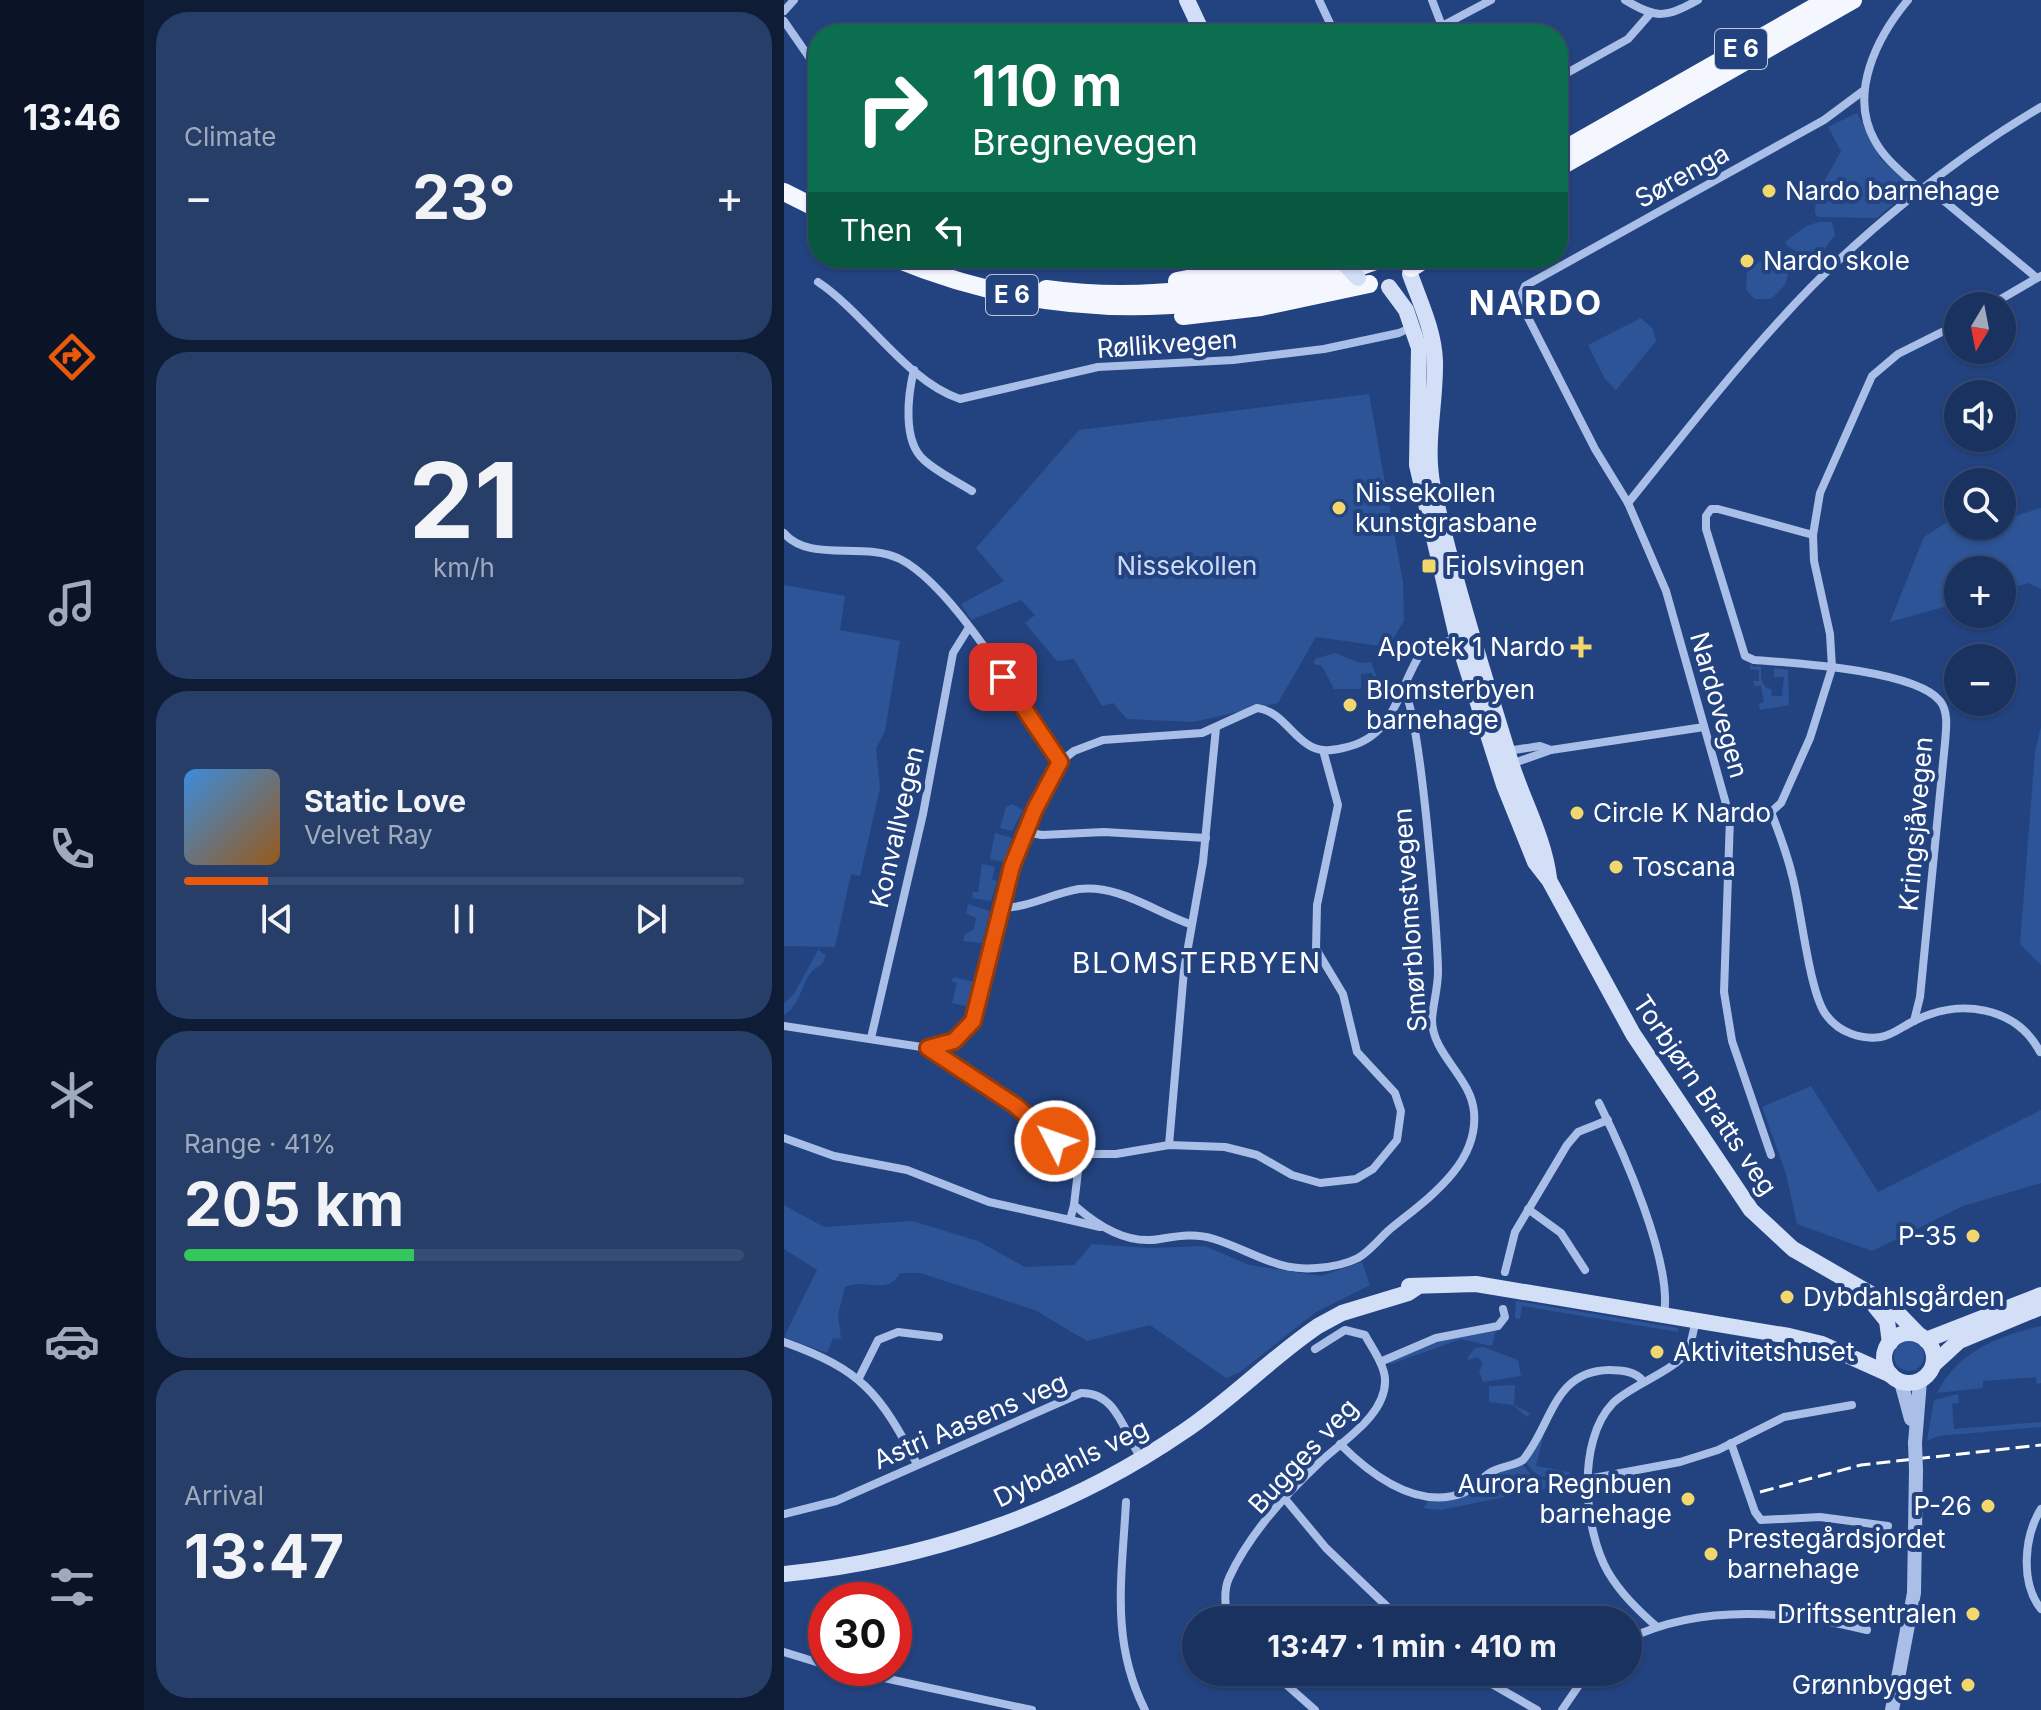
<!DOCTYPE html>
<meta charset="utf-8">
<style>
:root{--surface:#1a3260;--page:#273e69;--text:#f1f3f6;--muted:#9faabd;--line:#384d75;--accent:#ea580c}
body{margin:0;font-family:Inter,sans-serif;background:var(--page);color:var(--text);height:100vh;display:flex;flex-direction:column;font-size:30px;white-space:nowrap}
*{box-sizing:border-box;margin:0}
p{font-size:26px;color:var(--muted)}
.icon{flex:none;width:44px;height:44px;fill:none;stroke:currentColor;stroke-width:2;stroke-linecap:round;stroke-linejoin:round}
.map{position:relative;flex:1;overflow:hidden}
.side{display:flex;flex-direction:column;gap:12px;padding:12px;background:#0e1c35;width:640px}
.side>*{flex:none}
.banner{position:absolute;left:24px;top:24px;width:760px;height:244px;border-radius:32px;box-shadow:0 2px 6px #0004,0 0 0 2px var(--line);background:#0b6e4f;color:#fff;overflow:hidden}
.needle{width:52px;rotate:190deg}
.fabs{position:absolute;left:1160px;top:292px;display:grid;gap:16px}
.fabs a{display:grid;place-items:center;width:72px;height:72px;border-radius:50%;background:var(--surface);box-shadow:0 2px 6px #0004,0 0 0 2px var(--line);font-size:40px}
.speed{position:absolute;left:24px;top:1582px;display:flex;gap:16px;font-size:40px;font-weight:700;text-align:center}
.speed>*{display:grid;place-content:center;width:104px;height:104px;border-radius:50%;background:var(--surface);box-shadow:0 2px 6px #0004,0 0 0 2px var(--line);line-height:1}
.speed .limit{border:12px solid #d22;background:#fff;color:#111}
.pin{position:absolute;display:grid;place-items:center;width:68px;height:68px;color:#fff;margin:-34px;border-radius:16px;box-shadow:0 4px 12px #0006}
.me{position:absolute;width:88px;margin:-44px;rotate:311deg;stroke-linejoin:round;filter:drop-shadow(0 0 6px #0008)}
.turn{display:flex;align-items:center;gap:28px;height:168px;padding:0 32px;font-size:36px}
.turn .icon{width:104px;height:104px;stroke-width:2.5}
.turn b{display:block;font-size:56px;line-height:68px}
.then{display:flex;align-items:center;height:76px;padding:0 32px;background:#0003;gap:16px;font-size:30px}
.big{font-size:60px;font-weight:700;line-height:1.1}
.side .tile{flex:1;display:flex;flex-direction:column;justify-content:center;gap:12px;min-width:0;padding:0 28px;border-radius:32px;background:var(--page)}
.side .dial{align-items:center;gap:0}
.dial b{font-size:104px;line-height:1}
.song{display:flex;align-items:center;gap:24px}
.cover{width:96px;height:96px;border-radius:12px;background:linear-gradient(135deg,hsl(210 70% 55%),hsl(30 70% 35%))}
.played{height:8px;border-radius:4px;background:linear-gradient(90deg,var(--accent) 15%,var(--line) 15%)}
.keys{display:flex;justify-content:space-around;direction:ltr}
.heat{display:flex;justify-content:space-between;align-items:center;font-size:44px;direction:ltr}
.charge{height:12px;border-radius:6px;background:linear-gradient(90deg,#34c759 41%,var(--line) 0)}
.trip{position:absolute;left:398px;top:1606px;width:460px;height:80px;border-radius:40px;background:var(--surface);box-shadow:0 2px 6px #0004,0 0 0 2px var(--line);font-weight:700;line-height:80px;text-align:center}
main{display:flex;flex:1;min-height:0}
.dock{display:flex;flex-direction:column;width:144px;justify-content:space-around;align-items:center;background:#0a1426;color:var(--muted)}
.dock .icon{width:56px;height:56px}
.dock .current{color:var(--accent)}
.dock b{font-size:36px;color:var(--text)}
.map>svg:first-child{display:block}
.green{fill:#2d5497}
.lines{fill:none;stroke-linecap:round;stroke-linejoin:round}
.minor{stroke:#a9bfe7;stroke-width:8}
.tertiary{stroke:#a9bfe7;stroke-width:14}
.secondary{stroke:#d3dff6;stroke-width:16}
.trunk{stroke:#f4f8fe;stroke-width:18}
.rail{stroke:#fff;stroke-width:3;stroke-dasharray:14 6;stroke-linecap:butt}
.tertiary-bridge{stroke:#a9bfe7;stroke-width:14}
.secondary-bridge{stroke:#d3dff6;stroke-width:16}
.route-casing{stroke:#983908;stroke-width:20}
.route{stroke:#ea580c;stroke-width:14}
.poi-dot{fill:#f2d76c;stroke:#234380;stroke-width:3}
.labels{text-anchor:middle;stroke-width:8;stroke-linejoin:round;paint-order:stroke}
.shield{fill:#234380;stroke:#bdc7d9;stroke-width:2}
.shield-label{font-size:24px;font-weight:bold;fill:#fff}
.street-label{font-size:26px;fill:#fff;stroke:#234380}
.poi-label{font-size:26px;fill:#fff;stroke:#234380;text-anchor:start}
.park-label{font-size:26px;fill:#ccdbf5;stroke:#234380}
.neighbourhood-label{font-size:28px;letter-spacing:2px;fill:#fff;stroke:#234380}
.district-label{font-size:34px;font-weight:bold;letter-spacing:2px;fill:#fff;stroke:#234380}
</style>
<main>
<nav class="dock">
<b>13:46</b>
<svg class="icon current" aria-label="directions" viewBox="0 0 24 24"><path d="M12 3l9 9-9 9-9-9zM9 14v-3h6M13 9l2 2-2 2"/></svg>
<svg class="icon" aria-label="music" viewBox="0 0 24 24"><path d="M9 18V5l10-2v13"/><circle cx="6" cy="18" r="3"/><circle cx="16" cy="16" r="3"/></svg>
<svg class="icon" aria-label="phone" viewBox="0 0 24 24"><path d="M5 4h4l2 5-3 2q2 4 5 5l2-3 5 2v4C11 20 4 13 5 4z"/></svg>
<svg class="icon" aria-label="climate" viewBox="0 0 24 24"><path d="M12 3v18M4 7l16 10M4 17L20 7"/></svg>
<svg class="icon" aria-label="car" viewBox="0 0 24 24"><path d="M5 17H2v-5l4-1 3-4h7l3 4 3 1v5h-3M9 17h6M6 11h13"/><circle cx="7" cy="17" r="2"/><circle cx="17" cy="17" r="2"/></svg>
<svg class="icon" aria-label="filters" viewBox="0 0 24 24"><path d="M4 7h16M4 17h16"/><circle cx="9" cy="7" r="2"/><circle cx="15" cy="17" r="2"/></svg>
</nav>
<section class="side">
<div class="tile"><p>Climate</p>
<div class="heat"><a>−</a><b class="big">23°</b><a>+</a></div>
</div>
<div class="tile dial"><b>21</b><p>km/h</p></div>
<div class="tile">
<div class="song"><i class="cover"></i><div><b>Static Love</b><p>Velvet Ray</p></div></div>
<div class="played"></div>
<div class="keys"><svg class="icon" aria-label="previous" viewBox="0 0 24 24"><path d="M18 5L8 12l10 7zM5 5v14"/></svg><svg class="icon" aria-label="pause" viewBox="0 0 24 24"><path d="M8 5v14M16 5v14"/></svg><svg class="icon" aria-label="next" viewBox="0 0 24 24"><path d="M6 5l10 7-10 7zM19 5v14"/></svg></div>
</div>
<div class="tile"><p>Range · 41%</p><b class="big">205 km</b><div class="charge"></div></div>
<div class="tile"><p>Arrival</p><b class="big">13:47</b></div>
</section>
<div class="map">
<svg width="1257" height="1710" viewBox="0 0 1257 1710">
<rect width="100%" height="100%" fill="#234380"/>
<!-- green -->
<g class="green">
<path d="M1073,113L1097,159L1123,183L1121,194L1093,218L1034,217L1031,213L1032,197L1057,151L1044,127Z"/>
<path d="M1035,222H1048L1051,235L1031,262L1003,246L1001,242L1022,226Z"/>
<path d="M994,258L1006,268L1001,285L987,299H971L962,290L963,273L976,261Z"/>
<path d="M857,318L869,329L872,341L832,390L821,379L804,345Z"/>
<path d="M585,394L619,582L620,621L604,647L532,637L494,703L409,722L343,719L329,703L318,706L290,659L273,661L241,623L251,615L237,600L187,620L177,604L220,581L192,548L295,430Z"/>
<path d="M1257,508V589L1244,583L1218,591V570H1174V603L1106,622L1140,537L1174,515V526H1218V520Z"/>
<path d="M0,585L61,596L56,630L116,641L101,731L92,748L96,788L76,876L67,874L51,947L0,946Z"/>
<path d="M551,653L576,663L587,662L595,682H591L588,673L577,674V689H550L538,666L530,664L531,659Z"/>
<path d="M967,663L969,667L977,666V679L982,688L987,689L988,696H998L1000,677H990V668L1004,670L1005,705L976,710L975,704L980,702L977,686H971L969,681H975V670L966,669Z"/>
<path d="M1257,727V965L1236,944L1251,752Z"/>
<path d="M228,804L239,810L228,831L216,828L222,807Z"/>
<path d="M211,833L228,838L220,862L206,859Z"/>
<path d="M198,864L211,867L208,879L213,881L207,901L188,898L189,892H194Z"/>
<path d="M184,904L206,911L198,943L179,941L181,934L190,929L192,918L182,913Z"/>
<path d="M34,950L42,955C39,967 31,966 25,975C17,988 15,1006 0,1015V1003L10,994Z"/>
<path d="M170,977L190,982L185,1007L168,1003L173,983L167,981Z"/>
<path d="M1027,1086L1094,1192L1257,1110V1183L1179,1206L1088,1251L1013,1224L1002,1174L978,1107Z"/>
<path d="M0,1205L40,1227L128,1221L194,1241L241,1267L290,1265L308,1244L365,1248L421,1246L465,1265L537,1276L578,1262L586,1285L532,1312L456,1372L442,1378L366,1325L303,1341L251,1310L136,1273H116C102,1297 82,1277 61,1287L54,1315L57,1339L49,1338L43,1353L0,1337L33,1270L0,1249Z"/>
<path d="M732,1301L894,1328V1332L738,1306L736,1319L731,1318Z"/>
<path d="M1257,1326V1383L1253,1384L1252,1377L1199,1381V1388L1153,1393C1174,1351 1215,1336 1257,1326Z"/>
<path d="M712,1330L708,1346L677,1339L607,1364L604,1361L655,1340Z"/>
<circle cx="1125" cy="1356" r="15"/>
<path d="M699,1347L734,1360L737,1376L699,1382L695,1371L699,1364L694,1357L684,1360V1357L691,1348Z"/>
<path d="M731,1385L730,1405L746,1413L743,1417L729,1405L705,1402V1386Z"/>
<path d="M1174,1394L1175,1403L1168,1404L1170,1429L1257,1422V1427L1154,1436L1143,1441L1150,1400Z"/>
<path d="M760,1433L752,1466L785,1472L787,1478C770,1480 750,1479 742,1462Z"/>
<path d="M739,1464C753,1490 779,1476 798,1481L657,1510L639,1508L646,1499H673L686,1494L706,1476Z"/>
</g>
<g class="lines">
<!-- minor -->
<g class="minor">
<path d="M535,0L551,34"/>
<path d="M648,0L658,26"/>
<path d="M841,0C873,19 881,18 914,0"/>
<path d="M1124,0C1093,37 1064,94 1091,141C1102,161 1121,175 1137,190"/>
<path d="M0,11L10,0"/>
<path d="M0,21L34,70"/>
<path d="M652,34L658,26L707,0"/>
<path d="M774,78L844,39L865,15"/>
<path d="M1142,186L1253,278L1257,276"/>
<path d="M34,282C82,314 122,381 176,399L314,367L449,360L540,349L615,333L630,326"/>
<path d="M1205,306L1253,278"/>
<path d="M130,370C124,394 118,441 140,460C153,472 172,481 188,491"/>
<path d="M844,503C894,441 943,378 997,319C1067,241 1167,160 1257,107"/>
<path d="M0,533C25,563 79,541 116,559C171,587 240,708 276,762"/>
<path d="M1029,535L934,509H927L922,516V529L961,656L970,660C1010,663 1131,670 1156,701C1165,712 1162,730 1161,743L1136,997L1130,1021"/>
<path d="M723,751L756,746L767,750L920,727"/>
<path d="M727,764L767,750"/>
<path d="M987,812C995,833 1003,853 1008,875C1017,906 1025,995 1043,1016C1055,1032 1077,1040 1097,1037C1109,1035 1119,1026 1130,1021C1175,998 1232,1006 1256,1052"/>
<path d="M946,818L987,812L997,803L1026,738L1048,668L1046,634L1030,561L1029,535L1036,493L1088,376L1114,354L1174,324"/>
<path d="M241,832L258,835L320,832L422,838"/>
<path d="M217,908C244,908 269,893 295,889C334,884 371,912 406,924"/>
<path d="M0,1026L144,1048L170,1041L185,1028L193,1013L228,866L251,809L276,762L290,751L319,740L418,733L473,708C496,711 505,732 523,744C534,752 546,751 559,748C612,738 613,689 638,651L675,637"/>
<path d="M87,1038L139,814L169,653L184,629"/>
<path d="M144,1048L232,1106L280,1147L296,1154H332L385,1145L441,1147L473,1155L508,1175L536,1183L572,1179L589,1169L613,1140L617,1111L611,1093L573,1052L559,994L532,949L533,905L554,805L539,750"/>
<path d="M815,1103C839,1151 889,1263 880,1315"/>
<path d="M0,1138L50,1156L123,1170L205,1202L286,1220L290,1205"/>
<path d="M385,1145L400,970L419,862L432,728"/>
<path d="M296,1154L290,1205C314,1226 343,1245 376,1239C395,1236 411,1233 430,1239C466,1250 493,1272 533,1268C547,1267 562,1264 574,1258C586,1251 595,1239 605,1230C640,1201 695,1166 690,1112C687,1077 648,1054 648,1020C649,1004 654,988 654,972C654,936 636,708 620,692"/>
<path d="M987,1155L948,1041L940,992L946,818L882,591L844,503L811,449L735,300L741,286L1040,120L1079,91"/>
<path d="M744,1209L777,1233L801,1270"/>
<path d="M286,1220L316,1227"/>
<path d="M721,1272L731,1232L783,1145L794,1132L824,1120"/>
<path d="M0,1342C78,1370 95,1392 133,1464"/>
<path d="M596,1362L652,1338L714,1326L721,1317L719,1309"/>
<path d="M75,1378L94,1340L114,1332L155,1337"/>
<path d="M947,1443L971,1512L977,1520L1036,1517L1104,1526"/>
<path d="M556,1444C587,1475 633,1510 679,1493C691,1489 698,1476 709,1471C719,1466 729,1466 739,1460C768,1425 769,1371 825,1370C837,1370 851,1371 859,1381"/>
<path d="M804,1479L896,1462L934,1450L1000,1417L1068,1405"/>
<path d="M502,1500L542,1548L617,1620"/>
<path d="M342,1502C338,1577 326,1641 361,1710"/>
<path d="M1257,1509C1240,1536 1236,1583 1257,1609"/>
<path d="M0,1514L52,1501L297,1393C333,1392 340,1433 357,1458"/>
<path d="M444,1620C441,1606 439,1591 445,1578C464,1536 502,1494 535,1463C558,1441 603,1415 601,1379C600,1364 588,1348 581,1335L561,1330L531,1349"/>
<path d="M873,1627C854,1610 837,1594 824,1572C800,1530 792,1441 829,1403C847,1385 893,1370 904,1350C908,1342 909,1330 912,1321"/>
<path d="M844,1639C918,1603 1006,1611 1083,1630"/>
<path d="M0,1652L42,1665"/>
<path d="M54,1668L248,1710"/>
<path d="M488,1672L531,1710"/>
<path d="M687,1672L753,1710"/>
<path d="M778,1710L804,1672"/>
</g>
<!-- tertiary -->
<g class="tertiary">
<path d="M1117,1382L1127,1419"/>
<path d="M1131,1443L1136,1381"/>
<path d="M1108,1710L1130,1593L1132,1470"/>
</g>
<!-- secondary -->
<g class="secondary">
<path d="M403,0L419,34"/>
<path d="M626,274C636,302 650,331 651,361C652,404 640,445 649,488C670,581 699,672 727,763C739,801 760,838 765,878"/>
<path d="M605,287L622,310L635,348L633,465L673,637L720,785L751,862L765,880L849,1034L967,1210L1009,1249L1106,1305L1135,1335"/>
<path d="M625,1286L692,1284L1005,1336L1038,1344L1107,1375"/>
<path d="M1086,1300L1103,1321L1106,1343"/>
<circle cx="1125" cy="1358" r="25"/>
<path d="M1142,1340L1257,1295"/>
<path d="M1150,1364L1175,1341L1257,1307"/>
<path d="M0,1574C142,1560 281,1513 399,1432C447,1400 487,1358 534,1326L558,1313L624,1293L633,1287"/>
</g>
<!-- trunk -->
<g class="trunk">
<path d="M774,153L1043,0"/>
<path d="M774,168L1069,0"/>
<path d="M0,192L34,209"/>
<path d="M110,258C273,326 436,319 600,258"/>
<path d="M627,268L643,258"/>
<path d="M393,281L514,258"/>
<path d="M262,289C362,303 463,287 559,258"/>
<path d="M399,316L477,307L585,284"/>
</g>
<!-- rail -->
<path class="rail" d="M976,1492L1077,1465L1257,1445"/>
<!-- tertiary-bridge -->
<path class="tertiary-bridge" d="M1131,1443L1132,1470"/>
<!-- secondary-bridge -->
<path class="secondary-bridge" d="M555,258L574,278"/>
</g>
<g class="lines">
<!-- route casing -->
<g class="route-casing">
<path id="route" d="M219,677L276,762L251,809L228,866L189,1021L170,1041L144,1048L232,1106L271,1141"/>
</g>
<!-- route -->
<use href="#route" class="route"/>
</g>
<!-- markers -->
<g class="poi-dot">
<circle cx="985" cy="191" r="8"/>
<circle cx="963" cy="261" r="8"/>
<circle cx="555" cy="508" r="8"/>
<rect x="637" y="558" width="16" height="16" rx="4"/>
<path d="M793 635h8v8h8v8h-8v8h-8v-8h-8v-8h8z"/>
<circle cx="566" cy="705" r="8"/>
<circle cx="793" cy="813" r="8"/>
<circle cx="832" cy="867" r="8"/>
<circle cx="1189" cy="1236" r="8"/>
<circle cx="1003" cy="1297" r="8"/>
<circle cx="873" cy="1352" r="8"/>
<circle cx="904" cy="1499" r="8"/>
<circle cx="1204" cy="1506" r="8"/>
<circle cx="927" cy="1554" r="8"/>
<circle cx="1189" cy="1614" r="8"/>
<circle cx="1184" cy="1685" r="8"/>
</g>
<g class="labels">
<!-- shield labels -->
<g class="shield">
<rect x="931" y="29" width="52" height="40" rx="6"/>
<rect x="202" y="275" width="52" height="40" rx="6"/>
</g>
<g class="shield-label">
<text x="957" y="57">E 6</text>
<text x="228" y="303">E 6</text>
</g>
<!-- street labels -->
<g class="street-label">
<text transform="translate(898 176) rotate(-29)" y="9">Sørenga</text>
<text transform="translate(383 344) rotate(-4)" y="9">Røllikvegen</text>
<text transform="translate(935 705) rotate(74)" y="9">Nardovegen</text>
<text transform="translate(1132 824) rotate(-85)" y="9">Kringsjåvegen</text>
<text transform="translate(113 827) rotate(-77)" y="9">Konvallvegen</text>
<text transform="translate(626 920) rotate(-94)" y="9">Smørblomstvegen</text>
<text transform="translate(921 1095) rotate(56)" y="9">Torbjørn Bratts veg</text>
<text transform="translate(186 1421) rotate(-23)" y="9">Astri Aasens veg</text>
<text transform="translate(519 1456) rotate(-47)" y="9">Bugges veg</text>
<text transform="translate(287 1463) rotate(-26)" y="9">Dybdahls veg</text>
</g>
<!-- poi labels -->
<g class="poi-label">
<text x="1001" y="200">Nardo barnehage</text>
<text x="979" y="270">Nardo skole</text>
<text x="571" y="502">Nissekollen<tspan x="571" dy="30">kunstgrasbane</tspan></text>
<text x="661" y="575">Fiolsvingen</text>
<text x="781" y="656" text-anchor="end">Apotek 1 Nardo</text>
<text x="582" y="699">Blomsterbyen<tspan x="582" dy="30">barnehage</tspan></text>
<text x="809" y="822">Circle K Nardo</text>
<text x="848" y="876">Toscana</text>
<text x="1173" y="1245" text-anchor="end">P-35</text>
<text x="1019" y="1306">Dybdahlsgården</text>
<text x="889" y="1361">Aktivitetshuset</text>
<text x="888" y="1493" text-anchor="end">Aurora Regnbuen<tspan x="888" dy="30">barnehage</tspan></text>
<text x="1188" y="1515" text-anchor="end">P-26</text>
<text x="943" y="1548">Prestegårdsjordet<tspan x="943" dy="30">barnehage</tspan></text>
<text x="1173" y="1623" text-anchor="end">Driftssentralen</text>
<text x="1168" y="1694" text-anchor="end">Grønnbygget</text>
</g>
<!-- park labels -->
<g class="park-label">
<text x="403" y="575">Nissekollen</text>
</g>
<!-- neighbourhood labels -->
<g class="neighbourhood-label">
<text x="413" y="973">BLOMSTERBYEN</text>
</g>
<!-- district labels -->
<g class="district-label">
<text x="752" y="315">NARDO</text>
</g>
</g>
</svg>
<div class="fabs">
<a><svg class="needle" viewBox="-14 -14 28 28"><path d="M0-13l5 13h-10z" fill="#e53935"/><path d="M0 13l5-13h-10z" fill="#9faabd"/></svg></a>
<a><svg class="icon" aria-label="sound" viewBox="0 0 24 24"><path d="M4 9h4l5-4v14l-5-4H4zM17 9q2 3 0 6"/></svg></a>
<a><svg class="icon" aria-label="search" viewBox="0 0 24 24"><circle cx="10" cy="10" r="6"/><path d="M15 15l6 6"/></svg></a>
<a>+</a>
<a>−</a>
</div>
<div class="speed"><div class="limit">30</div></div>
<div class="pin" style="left:219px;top:677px;background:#d93025"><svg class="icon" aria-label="arrive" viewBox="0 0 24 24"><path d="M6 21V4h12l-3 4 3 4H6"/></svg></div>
<svg class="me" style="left:271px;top:1141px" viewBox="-20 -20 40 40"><circle r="17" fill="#ea580c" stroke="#fff" stroke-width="3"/><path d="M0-11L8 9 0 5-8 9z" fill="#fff"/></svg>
<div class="trip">13:47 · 1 min · 410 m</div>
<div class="banner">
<div class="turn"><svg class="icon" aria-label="right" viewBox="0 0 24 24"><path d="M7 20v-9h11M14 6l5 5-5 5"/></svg><div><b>110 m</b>Bregnevegen</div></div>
<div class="then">Then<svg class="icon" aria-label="left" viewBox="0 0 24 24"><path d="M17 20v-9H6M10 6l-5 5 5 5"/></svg></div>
</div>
</div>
</main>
